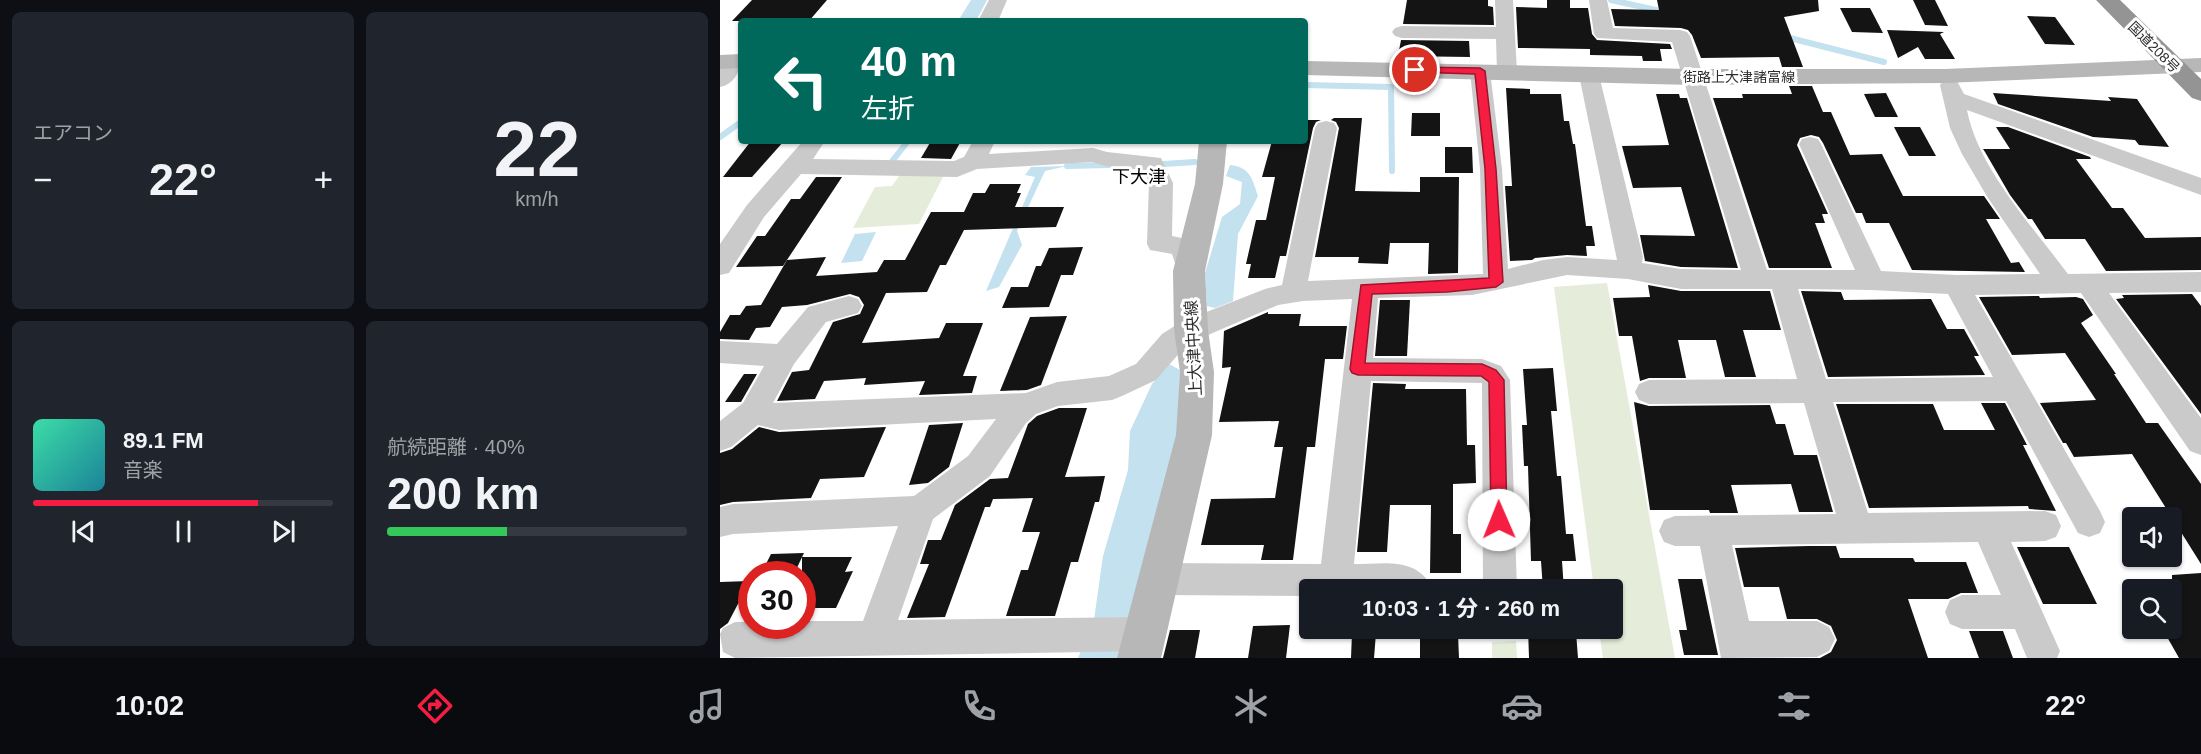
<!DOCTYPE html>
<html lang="ja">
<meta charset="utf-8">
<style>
:root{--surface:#171b24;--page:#20242c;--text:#f1f3f6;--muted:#9ea1a6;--line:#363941;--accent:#f51e42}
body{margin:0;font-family:Helvetica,"Noto Sans JP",sans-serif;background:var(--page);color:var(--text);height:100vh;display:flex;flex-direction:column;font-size:22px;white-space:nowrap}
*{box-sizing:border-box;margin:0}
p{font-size:20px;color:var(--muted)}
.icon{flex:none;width:33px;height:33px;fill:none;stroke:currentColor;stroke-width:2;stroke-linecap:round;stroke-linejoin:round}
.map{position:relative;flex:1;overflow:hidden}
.panel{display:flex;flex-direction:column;gap:12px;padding:12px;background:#0d0f14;width:720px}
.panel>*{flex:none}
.top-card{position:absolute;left:18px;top:18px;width:570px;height:126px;border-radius:6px;box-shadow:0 2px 4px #0004;background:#00695c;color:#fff;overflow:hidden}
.tools{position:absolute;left:1402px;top:507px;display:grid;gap:12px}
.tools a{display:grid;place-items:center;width:60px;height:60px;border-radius:6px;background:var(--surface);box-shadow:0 2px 4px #0004;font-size:30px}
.speed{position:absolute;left:18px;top:561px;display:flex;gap:12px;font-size:30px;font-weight:700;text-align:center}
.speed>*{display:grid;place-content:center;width:78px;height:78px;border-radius:50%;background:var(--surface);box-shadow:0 2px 4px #0004;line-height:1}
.speed .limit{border:9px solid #d22;background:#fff;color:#111}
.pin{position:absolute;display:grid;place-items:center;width:51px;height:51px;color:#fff;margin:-26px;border:3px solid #fff;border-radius:50%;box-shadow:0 2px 6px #0007}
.me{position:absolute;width:66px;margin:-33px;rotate:359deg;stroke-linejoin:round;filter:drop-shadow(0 0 4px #0008)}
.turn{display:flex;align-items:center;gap:21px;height:126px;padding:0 24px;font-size:27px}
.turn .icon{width:78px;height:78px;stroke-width:2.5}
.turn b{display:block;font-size:42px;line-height:51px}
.big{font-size:45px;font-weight:700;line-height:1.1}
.panel .card{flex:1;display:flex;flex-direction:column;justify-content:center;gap:9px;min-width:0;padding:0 21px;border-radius:9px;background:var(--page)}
.panel .dial{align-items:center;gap:0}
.dial b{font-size:78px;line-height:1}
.song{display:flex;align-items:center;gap:18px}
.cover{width:72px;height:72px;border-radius:9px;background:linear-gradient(135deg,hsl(160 70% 55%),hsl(190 70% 35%))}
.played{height:6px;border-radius:3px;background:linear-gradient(90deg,var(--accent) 75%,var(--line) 75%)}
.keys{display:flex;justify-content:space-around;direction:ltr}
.heat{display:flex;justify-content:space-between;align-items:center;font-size:33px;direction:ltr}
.charge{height:9px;border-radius:4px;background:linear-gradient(90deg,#34c759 40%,var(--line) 0)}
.panel .tiles{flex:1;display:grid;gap:12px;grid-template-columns:repeat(2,1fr)}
.trip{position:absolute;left:579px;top:579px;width:324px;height:60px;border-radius:6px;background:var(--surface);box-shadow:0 2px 4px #0004;font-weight:700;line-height:60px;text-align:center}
.menu{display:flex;height:96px;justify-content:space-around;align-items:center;background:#090b0e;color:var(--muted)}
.menu .icon{width:42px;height:42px}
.menu .active{color:var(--accent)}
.menu b{font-size:27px;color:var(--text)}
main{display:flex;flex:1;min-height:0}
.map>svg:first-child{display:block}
.green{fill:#e5ecd9}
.water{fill:#c3e1ee}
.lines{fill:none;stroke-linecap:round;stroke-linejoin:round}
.stream{stroke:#c3e1ee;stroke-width:6}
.building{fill:#141414}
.street{fill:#cacaca;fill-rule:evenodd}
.secondary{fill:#b7b7b7;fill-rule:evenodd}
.highway{fill:#949494;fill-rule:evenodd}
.route{fill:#f51e42;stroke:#9f142b;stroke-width:1.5}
.labels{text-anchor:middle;stroke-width:6;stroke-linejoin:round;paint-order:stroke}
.far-street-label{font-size:14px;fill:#2d2d2d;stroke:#fff}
.street-label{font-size:16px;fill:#2d2d2d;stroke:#fff}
.neighbourhood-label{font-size:18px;fill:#000;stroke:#fff}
</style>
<main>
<section class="panel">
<div class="tiles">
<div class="card"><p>エアコン</p>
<div class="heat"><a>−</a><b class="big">22°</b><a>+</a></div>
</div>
<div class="card dial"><b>22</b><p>km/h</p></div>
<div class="card">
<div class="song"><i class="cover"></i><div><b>89.1 FM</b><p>音楽</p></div></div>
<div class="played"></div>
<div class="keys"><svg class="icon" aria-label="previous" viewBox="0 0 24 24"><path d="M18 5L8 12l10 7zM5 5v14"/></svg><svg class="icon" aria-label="pause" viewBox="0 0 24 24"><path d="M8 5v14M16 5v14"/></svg><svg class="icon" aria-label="next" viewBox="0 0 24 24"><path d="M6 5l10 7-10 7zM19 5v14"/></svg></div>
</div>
<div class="card"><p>航続距離 · 40%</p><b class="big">200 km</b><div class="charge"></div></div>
</div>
</section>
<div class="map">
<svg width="1481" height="658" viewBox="0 0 1481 658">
<rect width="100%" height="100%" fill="#fff"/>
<!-- green -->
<g class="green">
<path d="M182,172L225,173L199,224L133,228L155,187L172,186Z"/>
<path d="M887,283L955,658H883L879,629L892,628V590L874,589L834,287Z"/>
<path d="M796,641L797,658H772V642Z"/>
</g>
<!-- water -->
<g class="water">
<path d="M251,0H267L256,21H238Z"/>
<path d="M510,165C530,167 532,178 538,196L518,234L513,301L495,308L487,306L485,273L502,217L520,204L522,182L506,176Z"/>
<path d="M347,166L325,171L297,231L302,245L279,287L266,291L315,177L305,175L311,167Z"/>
<path d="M156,232L142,261L121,263L135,234Z"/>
<path d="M449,364L460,370L459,441L397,658H358L374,620L383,556L408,470L410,431L432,384Z"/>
</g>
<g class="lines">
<!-- stream -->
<g class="stream">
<path d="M891,0L945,12"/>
<path d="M1062,36L1164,62"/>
<path d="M585,85L671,87L672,171"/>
<path d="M0,137L21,122"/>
<path d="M173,160L188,141"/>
<path d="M444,164L475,162"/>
<path d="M347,166L390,165"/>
</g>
</g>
<!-- building -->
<g class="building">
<path d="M32,0H107L89,21H12Z"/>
<path d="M687,0H768V6L773,7L774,25L683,24Z"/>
<path d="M827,0H850V8H868L872,34L877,40L950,44L952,49H940L942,61H923L922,56L870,55V49L798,48L796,7L827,8Z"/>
<path d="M937,0H1098L1099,11L1064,17L1083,67H1062L1059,57L981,58L972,35L968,30L961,28L895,26L891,9L939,10Z"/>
<path d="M1193,0H1215L1228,26L1205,25Z"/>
<path d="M1120,8H1150L1163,33L1132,32Z"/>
<path d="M1307,16L1335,17L1355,45L1325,44Z"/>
<path d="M1167,30L1224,32L1220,34L1235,59H1205L1198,47L1178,58Z"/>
<path d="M681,40L749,41L750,57L678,56Z"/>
<path d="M1069,86H1092L1103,112H1111L1130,155L1162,154L1183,196H1264L1280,219H1266L1291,263L1299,262L1305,272L1192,270L1169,223H1146L1142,213H1136L1103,143L1099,137L1091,135L1080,138L1077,145L1108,214H1102L1105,223H1095L1112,268H1049L993,98H1023L1022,94H1072Z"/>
<path d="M786,88L810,89V94H841L844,121H849L853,144H855L866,226H872L875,246H866L867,256L847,255L815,258L812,260L790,261L785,186H792Z"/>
<path d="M1166,93L1178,117H1155L1144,94Z"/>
<path d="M1273,93L1391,101L1388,97L1417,99L1449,147L1419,145L1415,140L1373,137L1278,104Z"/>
<path d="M936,94H959L960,98H967L1018,268L961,267L925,261L920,235L975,236L961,187L913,188L902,146L949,145Z"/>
<path d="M692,113H720V136H691Z"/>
<path d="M614,118H642L635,191L700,192V177H739L738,273L708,274L709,243H670L668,264L638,263L639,257H595L619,128L616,122L611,120Z"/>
<path d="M585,120H601L596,122L593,128L566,256H560L555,278H528L531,264H526L536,220H546L555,177H542L552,141H585Z"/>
<path d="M1174,127H1200L1216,156H1189Z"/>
<path d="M1276,127H1288L1370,157L1371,159H1356L1392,208H1403L1425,238L1481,237V270L1386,271L1365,239H1325L1312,219H1308L1290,195L1265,152L1263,149H1290Z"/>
<path d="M31,141H64L32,177H3Z"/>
<path d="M211,141H241L231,159L201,158Z"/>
<path d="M725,147H752L753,173H725Z"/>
<path d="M96,177H122L63,266L16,267L37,236H45L71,199H80Z"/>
<path d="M270,184H301L297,193H301L295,207H344L336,227L244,230L226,265H220L207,292L166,293L142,343L219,338L226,323H263L243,376H257L252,393L199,395L205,381L144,385L146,378L104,381L95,399L57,401L72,372L89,370L113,322L140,314L144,305L139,297L130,294L87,305L62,307L50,327L36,328L29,340L0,339V332L10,315H20L26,306L41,305L67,260L106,257L96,276L157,272L164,260H185L211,212H244L253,193H265Z"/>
<path d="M363,247L353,275H341L329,307L282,308L291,287H308L316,266H321L329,248Z"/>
<path d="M928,285L961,291H1050L1061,330H1023L1036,377H1005L996,340H958L966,378H929L920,381L912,336H899L893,298L930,297Z"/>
<path d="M1081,291L1121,292L1124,300L1211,299L1227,329H1244L1259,356H1254L1265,375L1108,377Z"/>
<path d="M1472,294L1481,306V414L1396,299L1404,298L1402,295Z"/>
<path d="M1319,296L1320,298L1356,297L1363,299L1373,315L1361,323L1396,374H1394L1426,423H1438L1481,484V564L1412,454L1354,457L1346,443H1343L1320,403L1376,400L1345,353L1292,355L1259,297Z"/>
<path d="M660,300H690L687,356H655Z"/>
<path d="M548,312V314H581L579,326H627L623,359H605L595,447H587L573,560H541L544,545H481L491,499L555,498L563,447H554L559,421L499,422L511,367L502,368L504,331Z"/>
<path d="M347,316L321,385L307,390L280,391L310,317Z"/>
<path d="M833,368L837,411H831L837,476H841L846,534H853L856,561H842L844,590H823L821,561H811L808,466H804L802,425H807L803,369Z"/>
<path d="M24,374H37L21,402H5Z"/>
<path d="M653,383L686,384L685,389H746L747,445H755L756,483L733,484V534H741V573H710L711,505H670L667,552H637Z"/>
<path d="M914,402L929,406L1050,405L1056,424H1065L1074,455H1097L1113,512H1079L1071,484L1011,485L1018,513H990L989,510H930Z"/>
<path d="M1261,403H1285L1307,445H1303L1336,511L1309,509L1308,506L1149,508L1116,404H1213L1224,430H1275Z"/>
<path d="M339,408H367L345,477L385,476L379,502H375L358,562H351L335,616H286L301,570H308L320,532H302L313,498L273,499L270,507H265L225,617L187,618L209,564H200L208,540H221L235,505L270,479L288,478L308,424L317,416Z"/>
<path d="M243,423L229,467L208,483L189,485L209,425Z"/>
<path d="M39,427L59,432L166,427L144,477L100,479L91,498L13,502L0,505V453L12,449Z"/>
<path d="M1089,546H1116L1120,558H1193L1195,562H1246L1258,593H1241L1228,599H1188L1208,658H1100L1111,652L1117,640L1111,626L1097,619H1067L1059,587H1024L1015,548Z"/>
<path d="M1297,547H1349L1377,604H1323Z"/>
<path d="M84,553L74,574H41L51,554Z"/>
<path d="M82,557H132L125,572L133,571L116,608H82Z"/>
<path d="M1481,573V658H1459L1442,628H1452V575Z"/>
<path d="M958,579H982L998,655H964L959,630H967Z"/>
<path d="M30,581L8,623L0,629V582Z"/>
<path d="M570,625L566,658H528L533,626Z"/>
<path d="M808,628H847L848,633L856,632L858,658H809Z"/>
<path d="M450,630H480L475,658H443Z"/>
<path d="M1249,631H1283L1293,658H1259Z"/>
<path d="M632,633H656L654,658H631Z"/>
<path d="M700,634H738L739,658H700Z"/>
</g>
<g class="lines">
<!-- street -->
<g class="street">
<path d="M269,0H287L278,21H258Z"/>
<path d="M775,0H793L797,72L794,76H780L777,72L776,39L682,38L675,36L672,32L675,28L682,26L776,27Z"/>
<path d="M869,0H887L893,28L960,30L967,32L970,36L1047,270H1135L1079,144L1082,139L1090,137L1098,139L1101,144L1161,271L1236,275L1320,274L1268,198L1242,154L1230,128L1220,85L1223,81L1230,79L1237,81L1244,94L1481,178V195L1247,110C1258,168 1313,227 1348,274L1481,272V292L1389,293L1481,418V455L1470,451L1361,293L1255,295L1380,511L1385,522L1380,533L1369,537L1358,533L1286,401L1113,402L1148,513L1325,511L1336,515L1341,526L1336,537L1325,541L1291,542L1340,651L1337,658H1307L1295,629H1242L1230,624L1225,612L1230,600L1242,595H1281L1258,542L1012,545L1029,621H1097L1109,627L1115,639L1109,651L1097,657L1001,658L980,546H955L944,542L939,531L944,520L955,516L1116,514L1084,403L929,404L919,400L915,392L919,384L929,380L1077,379L1052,289H961L908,279L847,275L752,295L658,298L653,358L762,359L781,366L790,380L797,590H763L762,383L651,381L634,564C665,564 698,556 713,590H590V596L440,595L428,591L423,579L428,567L440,563L601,564L632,299L583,301L558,305L481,338L462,350L436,380L402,396L392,400L338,406L316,414L306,423L270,476L213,519L178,620L426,617L438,622L443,634L438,646L426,651L15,658L3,652L0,634L3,628L15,622H32V626H82V621H143L178,526L13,534L0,537V507L13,504L194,496L248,456L276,419L59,430L38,425L11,447L0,451V421L23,403L44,366L0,363V341L57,344L88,307L129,296L138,299L142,306L138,313L106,322L74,364L53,403L306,393L337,382L389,376L416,364L442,334L461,322L545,289L562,285L595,128L598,123L606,121L614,123L617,128L588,281L763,274L760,169L750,71L753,67H767L770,71L782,169L788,269L823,260L847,257L897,260L859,75L862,71H876L879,75L923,257L922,263L961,269L1021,270L952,42L877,38L874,34ZM1078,289L1152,290L1228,294L1273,377L1106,379Z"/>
<path d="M17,55L21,56C21,70 15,84 0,87V68L10,57Z"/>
<path d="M83,141H105L93,159L234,161L244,157L253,141H275L269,154L373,148L387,152L441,158L453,183L452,236L471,240L482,271L478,278L469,280L460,278L452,254L430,250L427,244L429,183L424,170L385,166L372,162L257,169L237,177L81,174L44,217L9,273L0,275V244L27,205Z"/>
</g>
<!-- secondary -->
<g class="secondary">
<path d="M21,54V68L0,69V55Z"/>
<path d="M1481,58V72L1225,83L972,85L585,75V61L972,69H1225Z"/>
<path d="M479,141H507L503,184L485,271L488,330L494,372L492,435L441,658H397L456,435L460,372L454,330L453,271L475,184Z"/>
</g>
<!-- highway -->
<path class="highway" d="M1376,0H1400L1481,79V101L1472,98Z"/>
</g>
<!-- route -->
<path class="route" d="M695,67L760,68L765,71L776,169L783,282L776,287L727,292L652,294L645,363L762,364L776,370L784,380L787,520L785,525L779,527L773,525L771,520L769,382L761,376L638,375L632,373L630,369L641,285L769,278L765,169L755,74L691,72L690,70Z"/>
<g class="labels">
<!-- far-street labels -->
<g class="far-street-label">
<text transform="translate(1434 47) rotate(45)" y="5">国道208号</text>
<text x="1019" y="82">街路上大津諸富線</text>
</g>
<!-- street labels -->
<g class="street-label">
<text transform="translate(473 348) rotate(-93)" y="6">上大津中央線</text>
</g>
<!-- neighbourhood labels -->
<g class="neighbourhood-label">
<text x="419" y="183">下大津</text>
</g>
</g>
</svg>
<div class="tools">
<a><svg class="icon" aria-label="sound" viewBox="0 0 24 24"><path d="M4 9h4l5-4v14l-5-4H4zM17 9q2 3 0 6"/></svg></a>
<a><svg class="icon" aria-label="search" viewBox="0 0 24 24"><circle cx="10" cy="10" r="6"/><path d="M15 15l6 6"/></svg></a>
</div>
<div class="speed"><div class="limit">30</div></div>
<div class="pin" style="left:695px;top:70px;background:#d93025"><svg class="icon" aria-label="arrive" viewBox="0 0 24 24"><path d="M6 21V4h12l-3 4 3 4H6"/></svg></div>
<svg class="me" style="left:779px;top:520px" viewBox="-20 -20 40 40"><circle r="19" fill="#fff"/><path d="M0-13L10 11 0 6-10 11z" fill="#f51e42"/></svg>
<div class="trip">10:03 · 1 分 · 260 m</div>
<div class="top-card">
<div class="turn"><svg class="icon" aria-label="left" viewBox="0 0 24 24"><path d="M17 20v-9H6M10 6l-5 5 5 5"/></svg><div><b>40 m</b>左折</div></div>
</div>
</div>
</main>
<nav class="menu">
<b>10:02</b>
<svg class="icon active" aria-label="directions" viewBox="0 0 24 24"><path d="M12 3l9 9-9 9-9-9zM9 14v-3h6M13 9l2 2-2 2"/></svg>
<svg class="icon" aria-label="music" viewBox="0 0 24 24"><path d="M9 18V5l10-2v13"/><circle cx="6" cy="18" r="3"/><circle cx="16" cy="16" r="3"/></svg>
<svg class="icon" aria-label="phone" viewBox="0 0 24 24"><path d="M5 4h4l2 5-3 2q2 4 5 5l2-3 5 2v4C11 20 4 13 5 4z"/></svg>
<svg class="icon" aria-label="climate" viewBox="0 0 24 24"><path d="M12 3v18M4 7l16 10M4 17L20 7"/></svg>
<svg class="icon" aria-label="car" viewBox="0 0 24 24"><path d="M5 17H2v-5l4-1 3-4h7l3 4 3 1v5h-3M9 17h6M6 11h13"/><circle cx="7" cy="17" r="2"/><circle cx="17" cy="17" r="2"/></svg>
<svg class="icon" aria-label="filters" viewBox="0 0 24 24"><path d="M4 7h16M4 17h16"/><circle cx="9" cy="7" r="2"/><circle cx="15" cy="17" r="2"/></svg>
<b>22°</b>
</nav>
